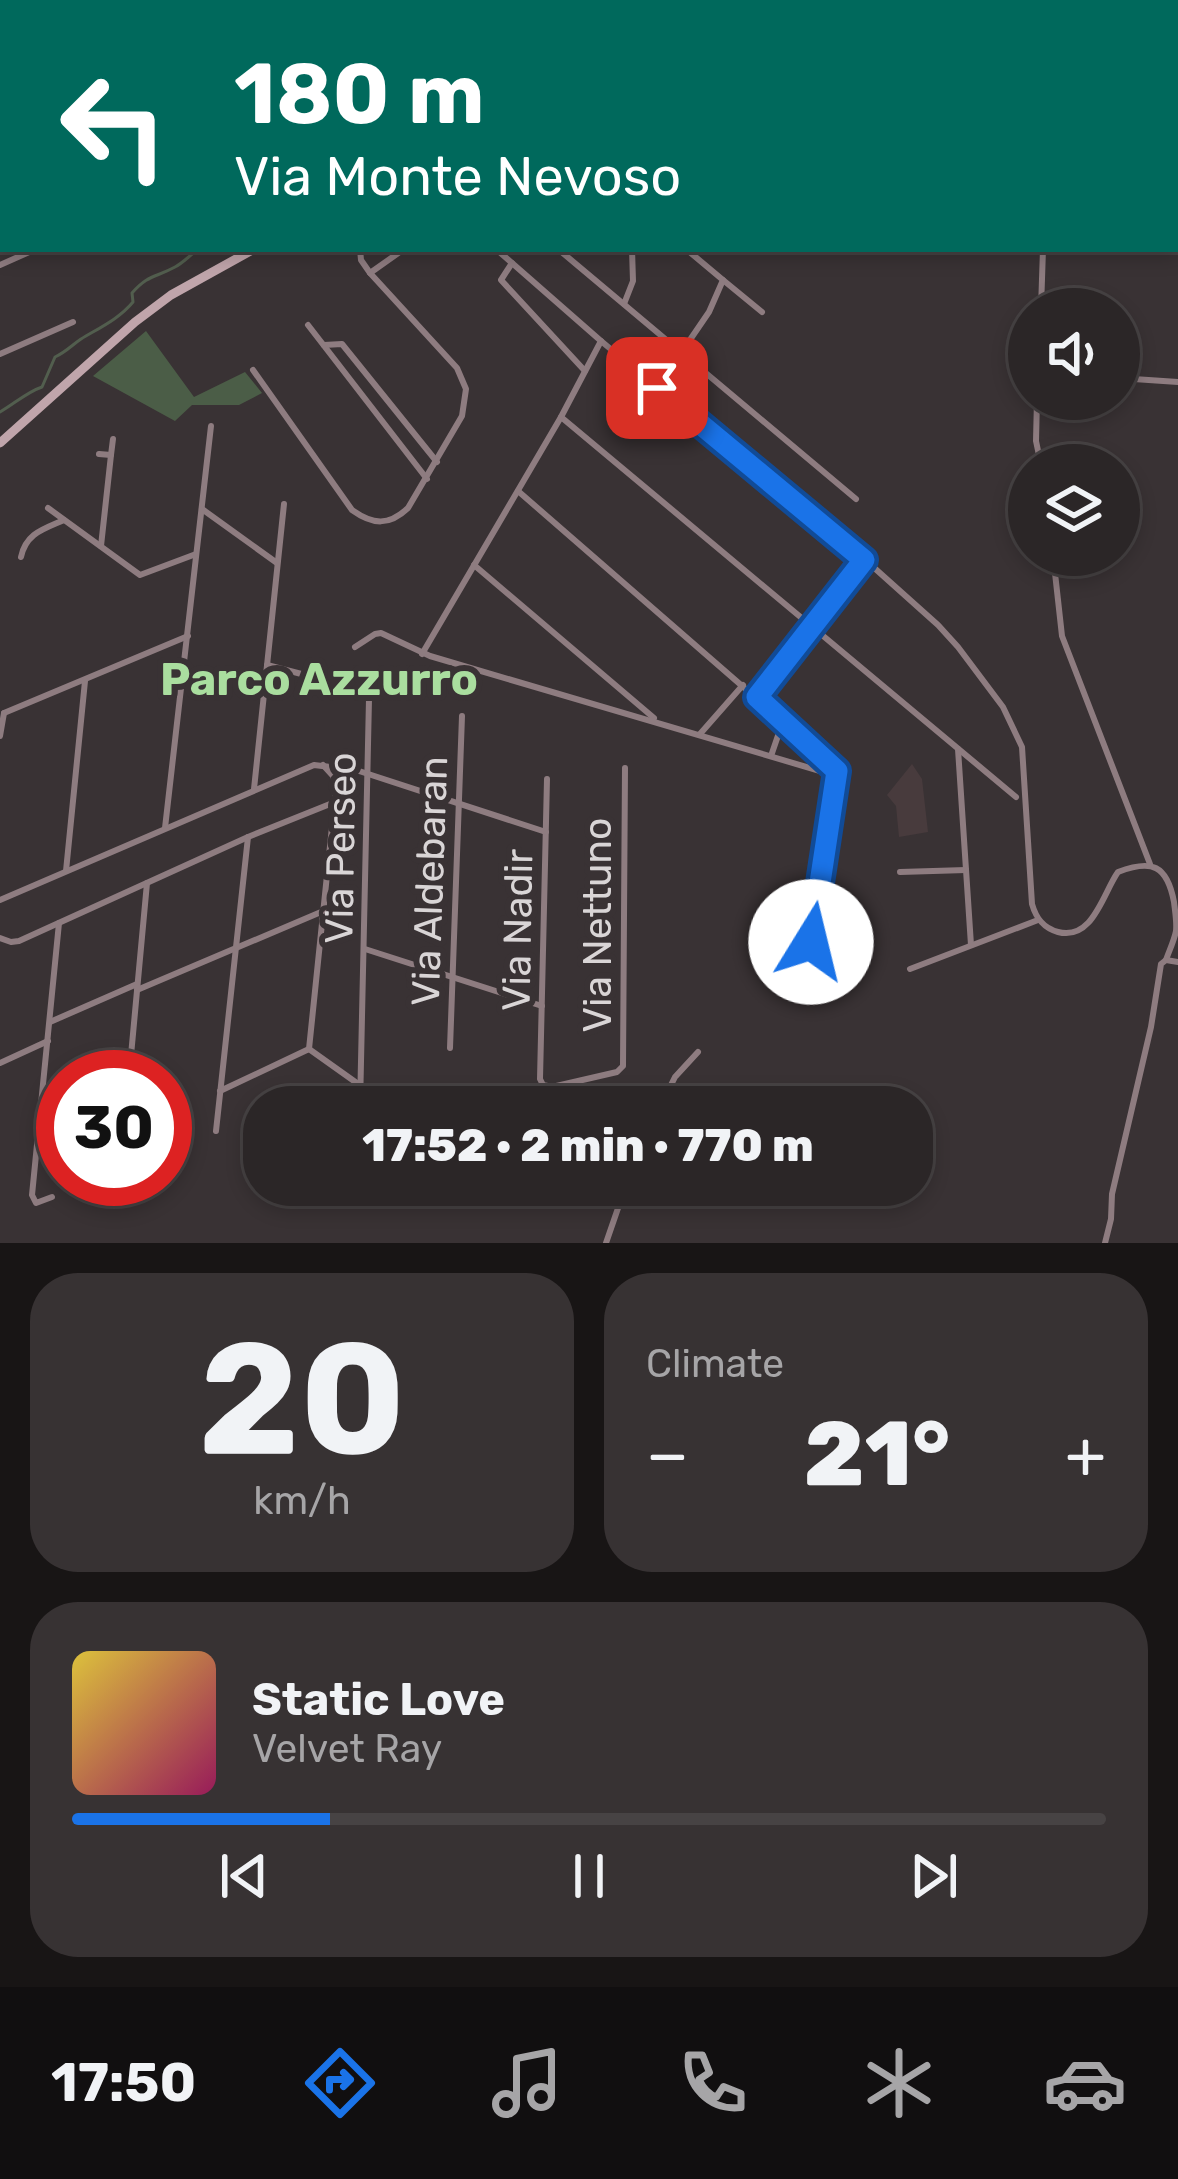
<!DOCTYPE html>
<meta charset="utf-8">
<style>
:root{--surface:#2b2627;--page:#373233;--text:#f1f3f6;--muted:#a6a5a7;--line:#474344;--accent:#1a73e8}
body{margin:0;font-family:Rubik,sans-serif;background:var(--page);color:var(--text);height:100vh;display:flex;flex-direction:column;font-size:45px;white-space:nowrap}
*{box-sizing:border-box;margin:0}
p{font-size:39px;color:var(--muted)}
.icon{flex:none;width:66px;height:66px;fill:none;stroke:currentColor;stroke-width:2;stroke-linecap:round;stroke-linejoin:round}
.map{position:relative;height:1243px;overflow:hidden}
.details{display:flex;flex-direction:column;gap:30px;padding:30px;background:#181515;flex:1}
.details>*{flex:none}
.banner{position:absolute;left:0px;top:0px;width:1179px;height:252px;box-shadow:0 6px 18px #0003,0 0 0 3px var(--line);background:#00695c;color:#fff;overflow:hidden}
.tools{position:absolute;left:1008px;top:288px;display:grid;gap:24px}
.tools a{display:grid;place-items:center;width:132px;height:132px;border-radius:50%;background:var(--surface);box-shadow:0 6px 18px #0003,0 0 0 3px var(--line);font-size:60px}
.speed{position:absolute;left:36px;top:1050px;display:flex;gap:24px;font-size:60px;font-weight:700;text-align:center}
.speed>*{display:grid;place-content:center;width:156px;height:156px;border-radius:50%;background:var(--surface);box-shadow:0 6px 18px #0003,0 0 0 3px var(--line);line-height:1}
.speed .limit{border:18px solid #d22;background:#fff;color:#111}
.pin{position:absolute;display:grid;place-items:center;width:102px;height:102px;color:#fff;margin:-51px;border-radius:24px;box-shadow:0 6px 18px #0006}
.me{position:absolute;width:132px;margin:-66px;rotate:9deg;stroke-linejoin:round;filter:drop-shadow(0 0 9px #0008)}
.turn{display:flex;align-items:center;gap:42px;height:252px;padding:0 36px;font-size:54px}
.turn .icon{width:156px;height:156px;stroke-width:2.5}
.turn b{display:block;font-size:84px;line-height:102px}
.big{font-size:90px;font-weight:800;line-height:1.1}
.details .card{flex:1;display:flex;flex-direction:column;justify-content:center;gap:18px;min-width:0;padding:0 42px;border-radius:48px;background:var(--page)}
.details .dial{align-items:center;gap:0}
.dial b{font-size:156px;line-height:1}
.song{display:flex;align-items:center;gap:36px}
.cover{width:144px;height:144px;border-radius:18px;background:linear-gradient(135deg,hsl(50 70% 55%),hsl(330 70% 35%))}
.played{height:12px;border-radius:6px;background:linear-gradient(90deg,var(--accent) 25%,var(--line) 25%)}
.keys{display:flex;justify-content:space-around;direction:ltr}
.heat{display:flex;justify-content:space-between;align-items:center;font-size:66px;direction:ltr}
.details .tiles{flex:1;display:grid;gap:30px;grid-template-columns:1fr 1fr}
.card:last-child{grid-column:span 2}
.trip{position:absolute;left:243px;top:1086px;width:690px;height:120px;border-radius:48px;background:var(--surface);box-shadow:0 6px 18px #0003,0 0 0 3px var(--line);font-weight:800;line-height:120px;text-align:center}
.tab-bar{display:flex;height:192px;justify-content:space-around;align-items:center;background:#110f10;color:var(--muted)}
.tab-bar .icon{width:84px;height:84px}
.tab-bar .on{color:var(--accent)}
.tab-bar b{font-size:54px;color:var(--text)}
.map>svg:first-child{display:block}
.built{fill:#483b3d}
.green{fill:#4b5d47}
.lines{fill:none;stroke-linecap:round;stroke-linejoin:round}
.stream{stroke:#525e4e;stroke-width:3}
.street{stroke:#8e7c80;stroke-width:6}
.secondary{stroke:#c0a5ab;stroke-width:9}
.route-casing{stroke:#114b97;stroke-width:30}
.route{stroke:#1a73e8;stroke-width:21}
.labels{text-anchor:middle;stroke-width:12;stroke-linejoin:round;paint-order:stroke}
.street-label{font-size:39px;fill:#d9d5d6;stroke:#393234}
.quarter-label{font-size:45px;font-weight:bold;fill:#aade9f;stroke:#393234}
</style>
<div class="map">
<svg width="1178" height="1243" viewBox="0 0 1178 1243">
<rect width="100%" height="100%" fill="#393234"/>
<!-- built -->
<path class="built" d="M912,764L922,779L928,832L899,837L896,806L887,795Z"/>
<!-- green -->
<path class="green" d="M146,331L194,397L245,372L262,393L239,405H192L175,421L93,376Z"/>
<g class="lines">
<!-- stream -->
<g class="stream">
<path d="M470,3L471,0"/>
<path d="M0,412C14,404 27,392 42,387L55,357C66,352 72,345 81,339C99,328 119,319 133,302L132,293C149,274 155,278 175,267C183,263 191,254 199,249"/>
</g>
<!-- street -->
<g class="street">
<path d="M132,0V3"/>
<path d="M220,0L223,3"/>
<path d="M275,0L279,3"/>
<path d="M407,0L411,3"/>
<path d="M325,3L345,0"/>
<path d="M0,7L3,5"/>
<path d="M0,46L3,43"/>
<path d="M0,106L3,104"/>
<path d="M0,135L3,139"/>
<path d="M0,173L3,171"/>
<path d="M496,249L601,341L871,565L938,625L958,647L1003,707L1022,747L1032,904C1036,918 1043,928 1058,932C1093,941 1103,893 1118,872C1152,859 1167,865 1174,902C1175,911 1177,922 1176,931C1174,941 1169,951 1166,960"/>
<path d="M558,249L856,499"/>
<path d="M512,263L501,280L585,371"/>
<path d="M0,265L36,249"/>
<path d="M370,273L404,249"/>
<path d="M723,280L762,312"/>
<path d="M624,304L633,281L632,249"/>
<path d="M1041,309L1043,249"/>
<path d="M308,325L427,479"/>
<path d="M324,345L342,344L437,462"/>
<path d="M681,353L709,312L723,280L686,249"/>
<path d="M0,354L73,322"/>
<path d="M253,370L352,510C373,525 389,526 408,508L462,416L466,389L457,368L370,273L361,260L360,249"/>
<path d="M1119,378L1178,382"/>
<path d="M1037,399L1036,441L1041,465"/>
<path d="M561,417L1016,797"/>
<path d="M99,454L111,455L101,546"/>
<path d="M111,455L113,439"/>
<path d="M48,508L140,575L196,554"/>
<path d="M202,509L277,563"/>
<path d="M1053,555L1062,636L1150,864"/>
<path d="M21,557C26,533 44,529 64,520"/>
<path d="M474,565L654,718"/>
<path d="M355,647L375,634L381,633L430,656L837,776L834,766L518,491"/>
<path d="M422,654L561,417L601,341"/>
<path d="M267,665L359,689L369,699L360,1107"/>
<path d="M757,697L864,560"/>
<path d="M4,713L188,636"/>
<path d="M700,734L743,685"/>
<path d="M0,736L4,713"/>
<path d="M958,749L971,945"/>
<path d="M771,756L783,721"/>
<path d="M547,779L540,1079L543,1085L552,1087L617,1072L623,1066L625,768"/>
<path d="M336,788L354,770"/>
<path d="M254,789L284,504"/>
<path d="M165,828L211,426"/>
<path d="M66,871L85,681"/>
<path d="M900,872L966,870"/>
<path d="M0,900L314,765L356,770L546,832"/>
<path d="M0,938L11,942L19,941L248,837L335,802"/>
<path d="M365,949L542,1006"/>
<path d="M910,969L1038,920"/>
<path d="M805,983L837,776"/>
<path d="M137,990L321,912"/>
<path d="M50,1022L137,984"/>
<path d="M450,1048L462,716"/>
<path d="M309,1049L336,788L333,776L323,765"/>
<path d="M0,1063L48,1041"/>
<path d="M129,1077L147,883"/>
<path d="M220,1091L309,1049L361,1086"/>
<path d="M660,1107L675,1077L698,1052"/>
<path d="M216,1131L248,837"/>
<path d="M52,1197L36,1203L32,1195L59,923"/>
<path d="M606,1243L626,1185"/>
<path d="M1105,1243L1111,1219L1112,1194L1151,1027L1161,964L1166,960L1178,962"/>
</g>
<!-- secondary -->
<g class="secondary">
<path d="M508,3L510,0"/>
<path d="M535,3L537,0"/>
<path d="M0,443L135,322L171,295L254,249"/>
</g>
</g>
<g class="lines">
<!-- route casing -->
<g class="route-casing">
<path id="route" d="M657,388L864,560L757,697L837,771L811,942"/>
</g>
<!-- route -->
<use href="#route" class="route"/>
</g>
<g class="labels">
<!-- street labels -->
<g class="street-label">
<text transform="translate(340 848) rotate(-89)" y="14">Via Perseo</text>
<text transform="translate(429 881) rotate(-88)" y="14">Via Aldebaran</text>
<text transform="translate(597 925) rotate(-90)" y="14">Via Nettuno</text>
<text transform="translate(517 930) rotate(-89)" y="14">Via Nadir</text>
</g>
<!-- quarter labels -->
<g class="quarter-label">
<text x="319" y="695">Parco Azzurro</text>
</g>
</g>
</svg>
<div class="tools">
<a><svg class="icon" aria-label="sound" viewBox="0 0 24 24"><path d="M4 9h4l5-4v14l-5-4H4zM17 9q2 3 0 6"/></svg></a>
<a><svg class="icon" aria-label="layers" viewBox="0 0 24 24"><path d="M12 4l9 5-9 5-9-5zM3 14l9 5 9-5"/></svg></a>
</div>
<div class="speed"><div class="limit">30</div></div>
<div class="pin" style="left:657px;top:388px;background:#d93025"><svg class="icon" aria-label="arrive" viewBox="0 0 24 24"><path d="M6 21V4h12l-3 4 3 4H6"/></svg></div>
<svg class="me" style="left:811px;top:942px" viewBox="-20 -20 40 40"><circle r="19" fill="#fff"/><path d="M0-13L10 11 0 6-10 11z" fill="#1a73e8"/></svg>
<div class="trip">17:52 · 2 min · 770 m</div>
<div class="banner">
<div class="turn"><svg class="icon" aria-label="left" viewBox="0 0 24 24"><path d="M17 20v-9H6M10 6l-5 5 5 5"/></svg><div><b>180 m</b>Via Monte Nevoso</div></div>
</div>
</div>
<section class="details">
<div class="tiles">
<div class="card dial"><b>20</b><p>km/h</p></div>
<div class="card"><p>Climate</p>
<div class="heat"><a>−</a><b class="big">21°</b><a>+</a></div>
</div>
<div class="card">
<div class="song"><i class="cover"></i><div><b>Static Love</b><p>Velvet Ray</p></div></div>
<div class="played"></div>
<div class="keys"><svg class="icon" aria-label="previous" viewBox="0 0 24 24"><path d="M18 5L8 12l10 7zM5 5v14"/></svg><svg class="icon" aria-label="pause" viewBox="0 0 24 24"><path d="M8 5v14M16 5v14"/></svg><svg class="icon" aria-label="next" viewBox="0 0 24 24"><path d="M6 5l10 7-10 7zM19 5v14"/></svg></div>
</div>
</div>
</section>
<nav class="tab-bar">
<b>17:50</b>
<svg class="icon on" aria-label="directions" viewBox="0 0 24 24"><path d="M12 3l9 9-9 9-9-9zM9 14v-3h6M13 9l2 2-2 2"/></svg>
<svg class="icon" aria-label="music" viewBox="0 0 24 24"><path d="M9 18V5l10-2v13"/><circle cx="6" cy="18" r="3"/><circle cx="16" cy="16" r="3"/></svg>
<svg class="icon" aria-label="phone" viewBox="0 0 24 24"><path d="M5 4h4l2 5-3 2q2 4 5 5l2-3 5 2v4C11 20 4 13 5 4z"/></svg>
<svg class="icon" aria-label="climate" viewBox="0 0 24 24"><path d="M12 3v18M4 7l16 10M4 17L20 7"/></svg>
<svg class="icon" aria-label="car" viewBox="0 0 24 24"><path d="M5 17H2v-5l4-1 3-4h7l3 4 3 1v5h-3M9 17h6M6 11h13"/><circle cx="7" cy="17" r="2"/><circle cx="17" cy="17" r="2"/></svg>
</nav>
